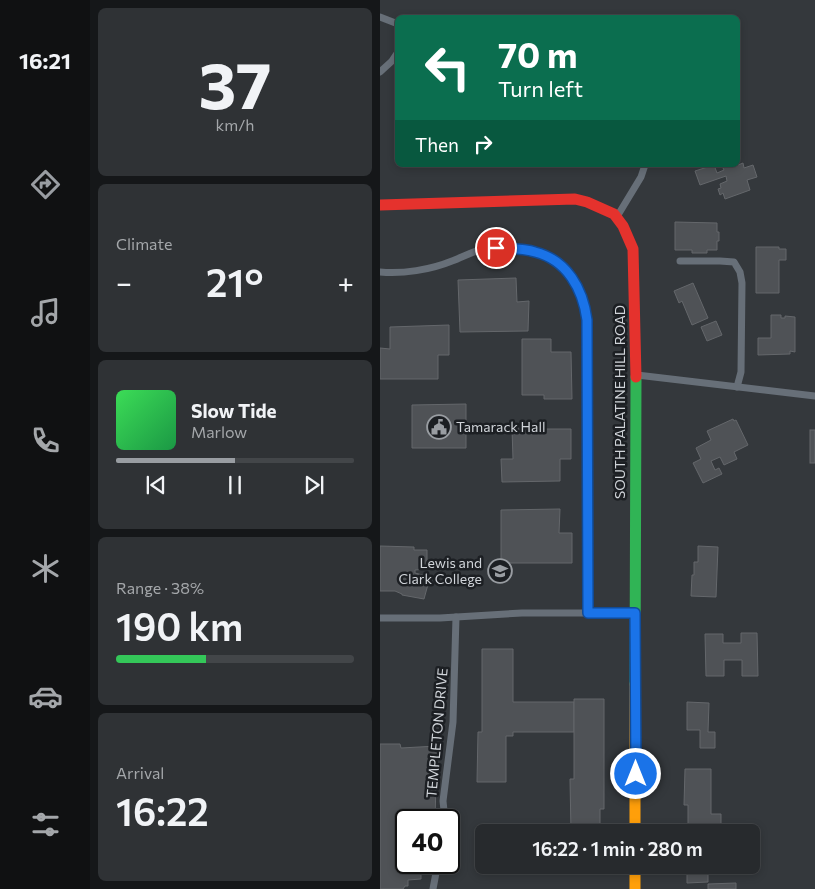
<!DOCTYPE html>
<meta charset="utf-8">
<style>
:root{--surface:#272a2d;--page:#2f3235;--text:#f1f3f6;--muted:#a4a7aa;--line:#434649;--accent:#999da2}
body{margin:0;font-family:Commissioner,sans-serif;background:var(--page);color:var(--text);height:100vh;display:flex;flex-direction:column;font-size:19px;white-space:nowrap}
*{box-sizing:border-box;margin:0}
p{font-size:16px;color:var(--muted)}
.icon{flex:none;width:28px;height:28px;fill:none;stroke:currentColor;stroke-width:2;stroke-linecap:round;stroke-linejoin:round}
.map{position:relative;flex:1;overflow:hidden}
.sheet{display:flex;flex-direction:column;gap:8px;padding:8px;background:#151719;width:290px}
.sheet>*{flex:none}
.hud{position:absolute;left:15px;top:15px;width:345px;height:152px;border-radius:8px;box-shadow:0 2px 8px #0003,0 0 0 1px var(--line);background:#0b6e4f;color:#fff;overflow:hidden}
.speed{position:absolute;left:15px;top:809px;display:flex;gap:10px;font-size:25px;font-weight:700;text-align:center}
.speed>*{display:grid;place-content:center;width:65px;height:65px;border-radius:50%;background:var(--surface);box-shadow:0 2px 8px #0003,0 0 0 1px var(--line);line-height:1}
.speed .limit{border:2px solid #111;border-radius:8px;background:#fff;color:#111}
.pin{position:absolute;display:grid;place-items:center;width:42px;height:42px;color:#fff;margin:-21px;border:2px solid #fff;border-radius:50%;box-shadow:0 1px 5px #0007}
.me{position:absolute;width:55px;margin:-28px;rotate:0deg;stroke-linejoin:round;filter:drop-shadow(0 0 4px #0008)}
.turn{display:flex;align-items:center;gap:18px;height:105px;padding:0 20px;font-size:22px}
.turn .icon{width:65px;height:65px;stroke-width:2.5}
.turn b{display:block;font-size:35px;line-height:42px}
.then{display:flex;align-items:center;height:48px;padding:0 20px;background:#0003;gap:10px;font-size:19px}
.big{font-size:38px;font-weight:600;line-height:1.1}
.sheet .tile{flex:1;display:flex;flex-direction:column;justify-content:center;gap:8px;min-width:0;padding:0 18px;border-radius:8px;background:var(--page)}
.sheet .dial{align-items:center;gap:0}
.dial b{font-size:65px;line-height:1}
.song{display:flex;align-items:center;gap:15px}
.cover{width:60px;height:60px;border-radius:8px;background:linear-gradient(135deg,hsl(130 70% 55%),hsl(140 70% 35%))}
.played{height:5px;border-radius:2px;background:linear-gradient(90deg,var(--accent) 50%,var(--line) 50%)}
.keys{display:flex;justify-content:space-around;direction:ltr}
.heat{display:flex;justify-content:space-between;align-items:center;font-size:28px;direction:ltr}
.charge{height:8px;border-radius:4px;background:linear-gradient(90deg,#34c759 38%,var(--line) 0)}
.trip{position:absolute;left:95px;top:824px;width:285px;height:50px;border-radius:8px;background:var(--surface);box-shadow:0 2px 8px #0003,0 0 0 1px var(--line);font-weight:600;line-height:50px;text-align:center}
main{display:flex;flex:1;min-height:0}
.dock{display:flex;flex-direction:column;width:90px;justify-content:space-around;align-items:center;background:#101112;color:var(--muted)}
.dock .icon{width:35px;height:35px}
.dock .on{color:var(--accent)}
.dock b{font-size:22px;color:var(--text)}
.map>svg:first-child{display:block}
.building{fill:#4f5256;stroke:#64676b}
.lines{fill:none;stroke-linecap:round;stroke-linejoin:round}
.lane{stroke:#676f78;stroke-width:7}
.fast{stroke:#30b455;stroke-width:11}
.slow{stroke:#ff9f0a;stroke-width:11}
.jam{stroke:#e5322d;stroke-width:11}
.route-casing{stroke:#114b97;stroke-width:12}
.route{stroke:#1a73e8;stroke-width:9}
.labels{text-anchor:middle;stroke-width:5;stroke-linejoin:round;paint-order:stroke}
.street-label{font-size:14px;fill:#d0d4d9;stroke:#1c1f23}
.poi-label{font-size:14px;fill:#d0d4d9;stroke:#1c1f23;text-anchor:start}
</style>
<main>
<nav class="dock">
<b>16:21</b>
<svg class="icon on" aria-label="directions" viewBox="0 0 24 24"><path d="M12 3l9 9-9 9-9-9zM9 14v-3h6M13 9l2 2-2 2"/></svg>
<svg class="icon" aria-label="music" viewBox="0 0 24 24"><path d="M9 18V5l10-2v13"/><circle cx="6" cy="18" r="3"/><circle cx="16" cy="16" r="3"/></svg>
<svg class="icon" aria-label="phone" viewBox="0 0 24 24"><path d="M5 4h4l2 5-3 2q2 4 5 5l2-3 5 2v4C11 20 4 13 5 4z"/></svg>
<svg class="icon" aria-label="climate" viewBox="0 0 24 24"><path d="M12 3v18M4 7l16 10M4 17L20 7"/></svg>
<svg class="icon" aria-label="car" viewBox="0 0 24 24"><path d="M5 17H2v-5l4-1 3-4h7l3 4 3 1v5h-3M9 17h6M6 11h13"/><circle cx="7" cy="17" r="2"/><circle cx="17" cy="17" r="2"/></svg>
<svg class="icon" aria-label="filters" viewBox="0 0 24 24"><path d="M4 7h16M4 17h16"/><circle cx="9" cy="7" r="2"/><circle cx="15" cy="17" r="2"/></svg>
</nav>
<section class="sheet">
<div class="tile dial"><b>37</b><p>km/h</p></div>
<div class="tile"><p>Climate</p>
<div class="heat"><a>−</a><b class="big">21°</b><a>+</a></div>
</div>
<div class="tile">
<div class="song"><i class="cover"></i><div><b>Slow Tide</b><p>Marlow</p></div></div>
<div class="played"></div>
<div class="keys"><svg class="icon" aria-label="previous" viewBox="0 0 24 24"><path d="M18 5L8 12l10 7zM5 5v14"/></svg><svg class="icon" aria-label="pause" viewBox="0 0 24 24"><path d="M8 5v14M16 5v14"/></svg><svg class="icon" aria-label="next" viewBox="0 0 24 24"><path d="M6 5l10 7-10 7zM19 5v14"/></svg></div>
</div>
<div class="tile"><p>Range · 38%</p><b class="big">190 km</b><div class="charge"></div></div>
<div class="tile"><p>Arrival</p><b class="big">16:22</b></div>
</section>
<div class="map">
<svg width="435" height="889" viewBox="0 0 435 889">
<rect width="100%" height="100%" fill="#34383c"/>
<!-- building -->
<g class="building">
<path d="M363,163L364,168L373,165L377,177L367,180L370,190L345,199L343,193L340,195L338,189L341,188L340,184L347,181L346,176L320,185L315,171L334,165L337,173L344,170L342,166L358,165Z"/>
<path d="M295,222L337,223V232H339V241H337V250H327V253H312V250H295Z"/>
<path d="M376,247H399V249H406V260H399V293H376Z"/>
<path d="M136,278L137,302L149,301L148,331L80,332L78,280Z"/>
<path d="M313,283L328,318L312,325L302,301L299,303L294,291Z"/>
<path d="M391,315H401V318H405V316L415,317V352L410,351V354L378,355V338H391Z"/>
<path d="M336,321L342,335L327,341L321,327Z"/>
<path d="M69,325V355H58V379H0V348L10,349V327Z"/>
<path d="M142,339H171V352H191L192,399H164V395H142Z"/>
<path d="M86,404V448H32V405Z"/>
<path d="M353,419L354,421L356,420L368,445L354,452L357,459L344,465L340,457L331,461L335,470L339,468L342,474L323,483L313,463L321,459L316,448L331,440L327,431Z"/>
<path d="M132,429H191V459H180V481L122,482L121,459H133Z"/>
<rect x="430" y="430" width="5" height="33"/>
<path d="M180,509L179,533H192V563H121V510Z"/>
<path d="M0,546L34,547V550H47V569L35,570V573L50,577L44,599L22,595V594L15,591H0Z"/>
<path d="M318,546L338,547L336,597L311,596L312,575H314V562H318Z"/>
<path d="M361,633H377L378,676H362V660H344V676H326L325,634H343V643H361Z"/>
<path d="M102,649H133V702H194V732H133V736H126V782H97L98,732H102Z"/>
<path d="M194,699H224V809H220V832H191L190,779H194Z"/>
<path d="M307,702L329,703L328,732H335V748H320V730H307Z"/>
<path d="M0,744H20L21,748L57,746L55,820H26V862H41V879L28,880V886H25L23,889H0Z"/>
<path d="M305,769H331V814H341V826L308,825V805H304Z"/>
<path d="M307,865H335V869H328V882L307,883Z"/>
<path d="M356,883V889H328V884Z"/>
</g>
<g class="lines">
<!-- lane -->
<g class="lane">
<path d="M0,17L18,24"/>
<path d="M0,72L12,61L18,52"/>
<path d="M238,215L261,177L265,165"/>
<path d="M300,261H340L354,262L360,272L362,283L361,372L357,387"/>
<path d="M0,272C23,274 50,270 72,261C83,257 93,251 104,249C112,247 123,248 131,249C177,252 201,274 207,320L208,613"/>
<path d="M257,375L435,396"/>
<path d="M0,618H60L142,613H252"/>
<path d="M65,820L63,801L73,722L76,617"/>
<path d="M53,889L58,862"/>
</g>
<!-- fast -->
<path class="fast" d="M255,684L256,377"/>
<!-- slow -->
<g class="slow">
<path d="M255,684V832"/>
<path d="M255,865V889"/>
</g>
<!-- jam -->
<path class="jam" d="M0,205L195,199L207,202L234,214L243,226L253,249L256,377"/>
</g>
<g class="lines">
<!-- route casing -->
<g class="route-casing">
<path id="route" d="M116,248C129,249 143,248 155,252C187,260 203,289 207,320L208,613H255L256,774"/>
</g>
<!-- route -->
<use href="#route" class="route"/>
</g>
<!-- icons -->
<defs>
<g id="civic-ring" transform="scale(1.25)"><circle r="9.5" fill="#1c1f23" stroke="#999da2" stroke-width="1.5"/><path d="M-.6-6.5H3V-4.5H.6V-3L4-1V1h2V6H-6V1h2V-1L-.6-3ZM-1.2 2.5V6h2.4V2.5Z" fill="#999da2"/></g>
<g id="university-ring" transform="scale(1.25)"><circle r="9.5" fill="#1c1f23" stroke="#999da2" stroke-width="1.5"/><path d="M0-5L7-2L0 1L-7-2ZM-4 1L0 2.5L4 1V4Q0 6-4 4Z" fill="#999da2"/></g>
</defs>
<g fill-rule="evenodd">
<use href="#civic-ring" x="59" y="427"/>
<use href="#university-ring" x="120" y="571"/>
</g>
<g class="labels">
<!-- street labels -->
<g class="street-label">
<text transform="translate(240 402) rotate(-90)" y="5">SOUTH PALATINE HILL ROAD</text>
<text transform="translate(57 733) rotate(-85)" y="5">TEMPLETON DRIVE</text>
</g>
<!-- poi labels -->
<g class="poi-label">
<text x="76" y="432">Tamarack Hall</text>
<text x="102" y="568" text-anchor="end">Lewis and<tspan x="102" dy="16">Clark College</tspan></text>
</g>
</g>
</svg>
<div class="speed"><div class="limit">40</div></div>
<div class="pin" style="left:116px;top:248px;background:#d93025"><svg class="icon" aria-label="arrive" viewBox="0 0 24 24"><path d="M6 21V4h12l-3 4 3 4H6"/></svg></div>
<svg class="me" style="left:256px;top:774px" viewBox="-20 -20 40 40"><circle r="17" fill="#1a73e8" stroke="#fff" stroke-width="3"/><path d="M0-11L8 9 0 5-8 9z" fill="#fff"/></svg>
<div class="trip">16:22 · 1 min · 280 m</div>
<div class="hud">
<div class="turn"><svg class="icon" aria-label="left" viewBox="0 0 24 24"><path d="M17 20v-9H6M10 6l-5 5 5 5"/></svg><div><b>70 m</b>Turn left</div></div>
<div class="then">Then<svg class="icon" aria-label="right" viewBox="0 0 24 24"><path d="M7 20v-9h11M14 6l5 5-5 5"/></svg></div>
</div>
</div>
</main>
